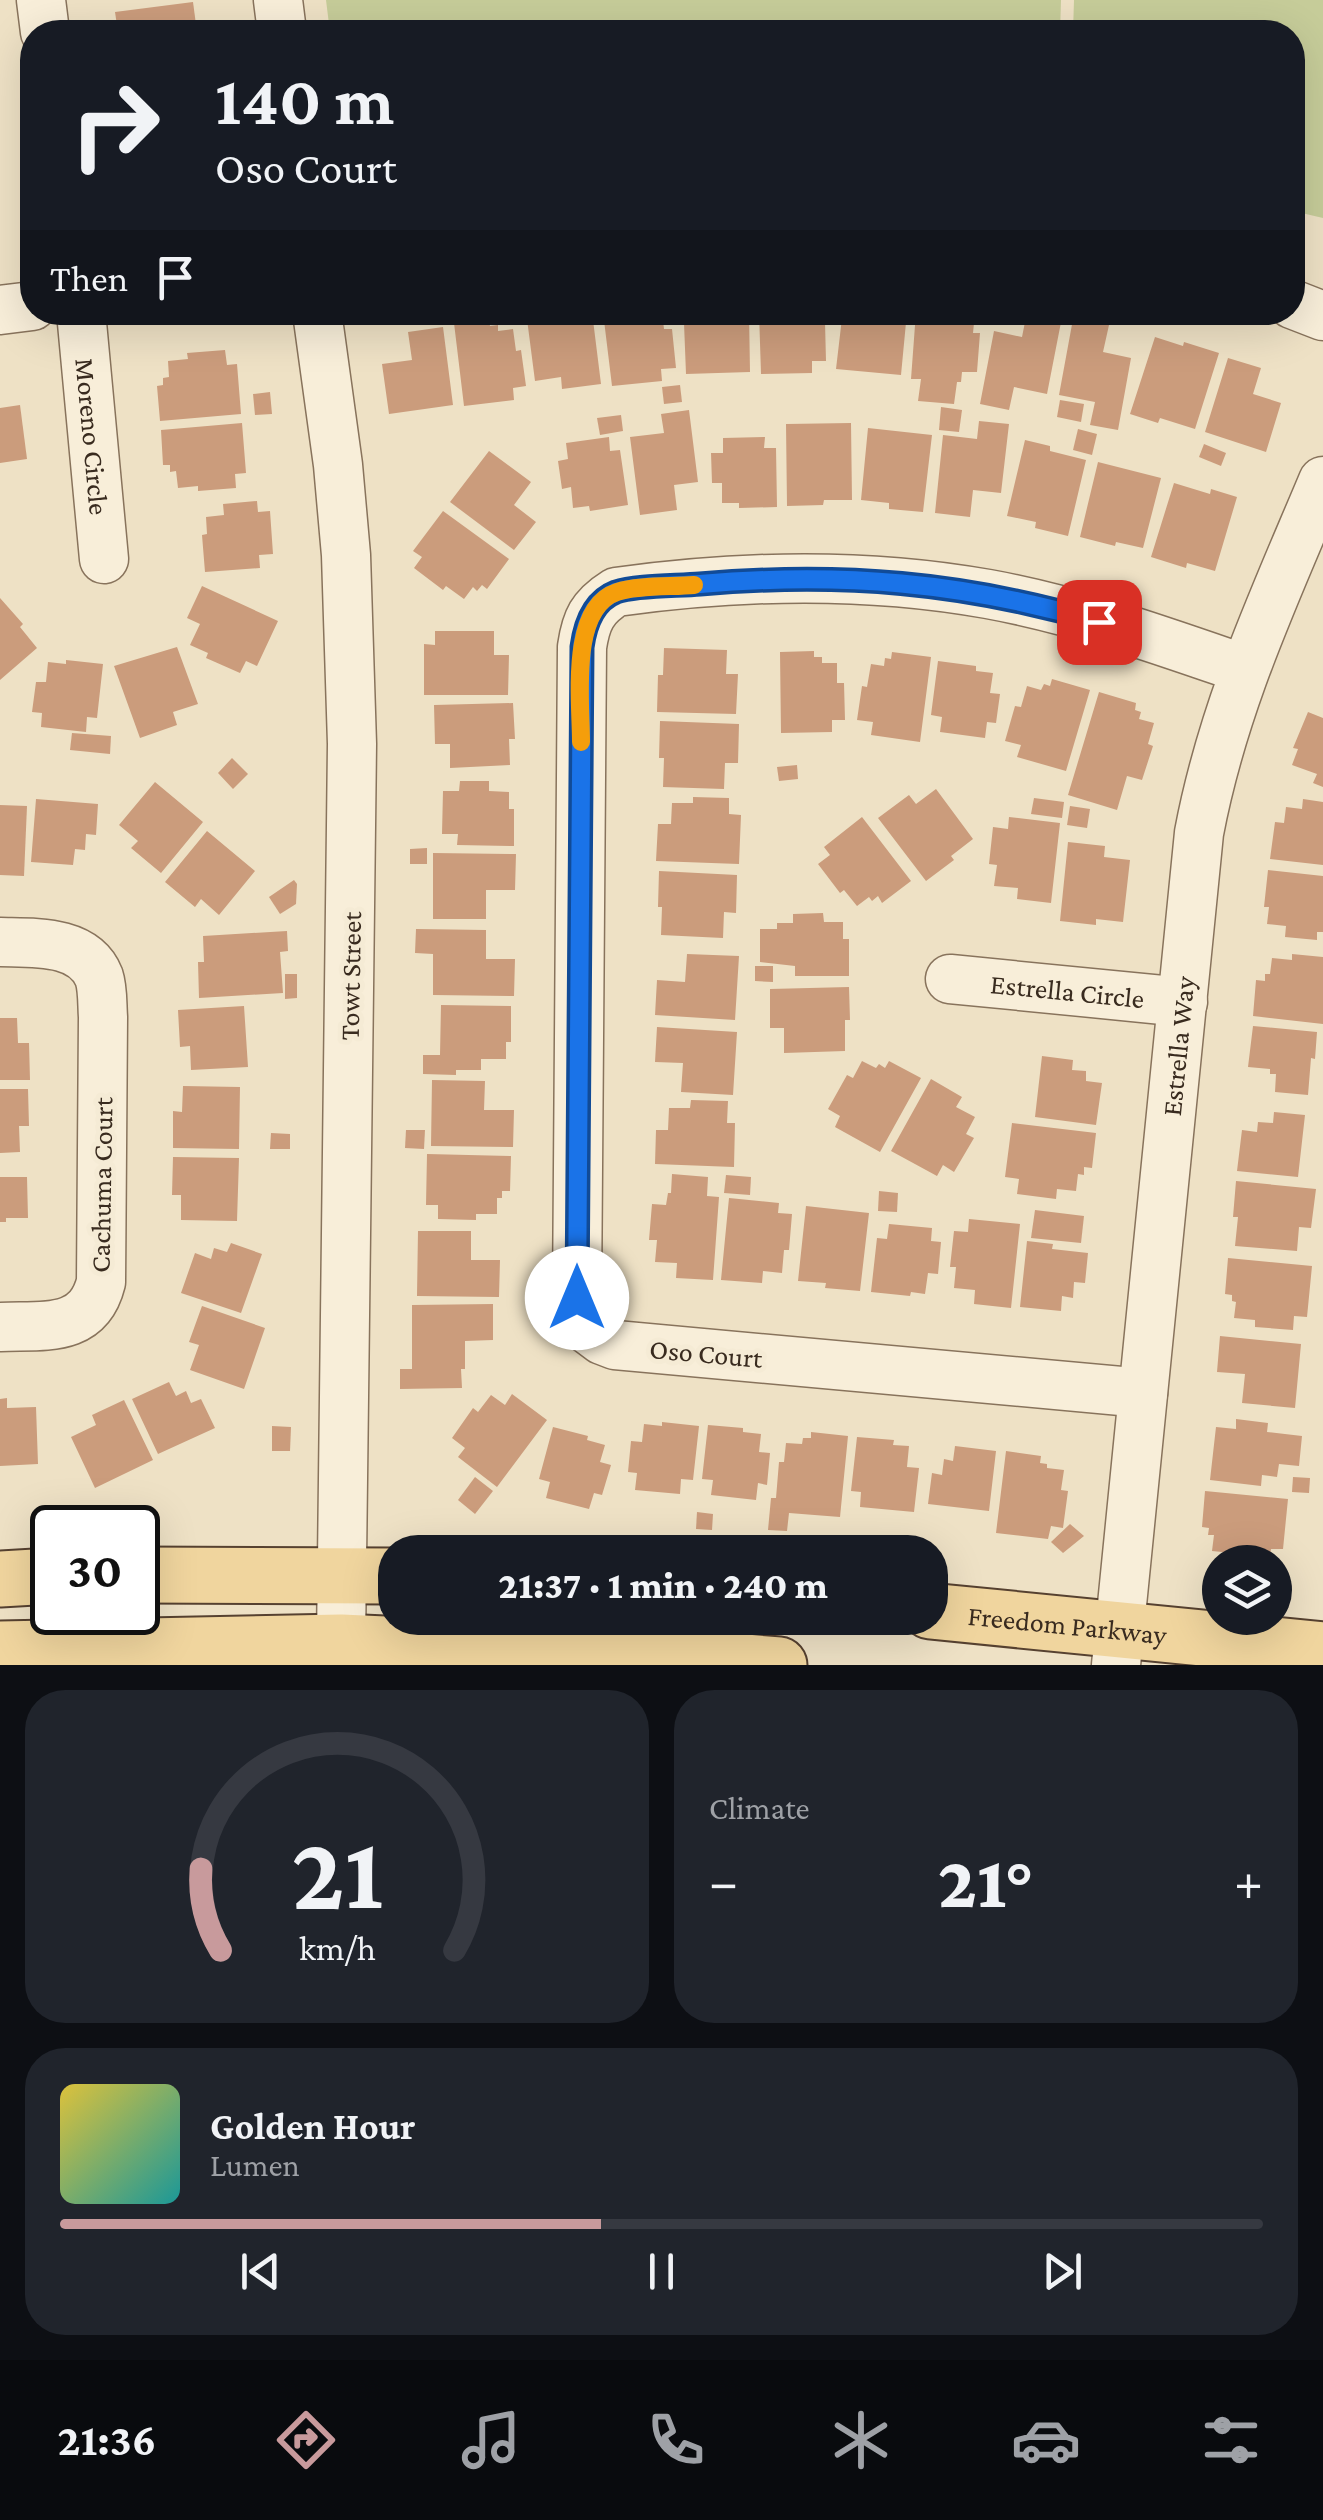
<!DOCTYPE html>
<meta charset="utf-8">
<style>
:root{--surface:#171b24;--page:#20242c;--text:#f1f3f6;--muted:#9ea1a6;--line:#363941;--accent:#c89a9c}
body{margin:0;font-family:"Crimson Pro",serif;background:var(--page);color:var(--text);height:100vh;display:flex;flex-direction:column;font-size:38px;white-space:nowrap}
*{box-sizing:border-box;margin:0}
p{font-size:32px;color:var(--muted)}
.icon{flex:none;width:55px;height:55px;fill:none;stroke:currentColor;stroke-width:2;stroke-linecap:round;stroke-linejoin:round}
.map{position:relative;height:1665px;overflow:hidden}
.side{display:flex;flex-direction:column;gap:25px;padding:25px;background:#0d0f14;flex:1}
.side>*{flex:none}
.guide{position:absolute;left:20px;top:20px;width:1285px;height:305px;border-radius:40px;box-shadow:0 10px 40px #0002;background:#171b24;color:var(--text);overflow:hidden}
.tools{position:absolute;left:1202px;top:1545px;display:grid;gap:20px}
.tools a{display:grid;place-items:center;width:90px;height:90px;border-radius:50%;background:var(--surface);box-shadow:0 10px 40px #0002;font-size:50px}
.speed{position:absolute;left:30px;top:1505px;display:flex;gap:20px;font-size:50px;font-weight:700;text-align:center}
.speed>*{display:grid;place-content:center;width:130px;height:130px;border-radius:50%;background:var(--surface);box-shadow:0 10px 40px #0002;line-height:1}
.speed .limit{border:5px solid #111;border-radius:15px;background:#fff;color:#111}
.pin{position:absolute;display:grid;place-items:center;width:85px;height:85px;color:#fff;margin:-42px;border-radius:20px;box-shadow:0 5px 15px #0006}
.me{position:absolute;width:110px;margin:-55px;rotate:0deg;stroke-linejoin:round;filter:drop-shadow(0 0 8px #0008)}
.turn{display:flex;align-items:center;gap:35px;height:210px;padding:0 30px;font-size:45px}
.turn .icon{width:130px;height:130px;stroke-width:2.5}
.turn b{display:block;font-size:70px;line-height:85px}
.then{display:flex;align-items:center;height:95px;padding:0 30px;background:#0003;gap:20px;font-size:38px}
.big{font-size:75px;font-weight:800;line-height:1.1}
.side .tile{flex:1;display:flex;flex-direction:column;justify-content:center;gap:15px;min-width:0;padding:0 35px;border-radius:40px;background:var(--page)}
.side .dial{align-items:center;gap:0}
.dial svg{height:260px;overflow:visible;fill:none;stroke:var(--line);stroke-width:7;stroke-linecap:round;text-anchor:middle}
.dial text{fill:var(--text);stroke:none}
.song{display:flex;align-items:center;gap:30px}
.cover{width:120px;height:120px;border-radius:15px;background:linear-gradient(135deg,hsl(50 70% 55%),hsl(180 70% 35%))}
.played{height:10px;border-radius:5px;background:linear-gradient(90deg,var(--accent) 45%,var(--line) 45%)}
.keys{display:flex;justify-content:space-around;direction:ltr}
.heat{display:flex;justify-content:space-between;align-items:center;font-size:55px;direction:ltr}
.side .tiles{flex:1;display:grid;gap:25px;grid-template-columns:1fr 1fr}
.tile:last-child{grid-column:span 2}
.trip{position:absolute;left:378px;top:1535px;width:570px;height:100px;border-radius:40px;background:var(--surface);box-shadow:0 10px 40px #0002;font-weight:800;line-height:100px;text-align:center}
.tab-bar{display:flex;height:160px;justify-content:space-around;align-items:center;background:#090b0e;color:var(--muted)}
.tab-bar .icon{width:70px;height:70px}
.tab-bar .on{color:var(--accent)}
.tab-bar b{font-size:45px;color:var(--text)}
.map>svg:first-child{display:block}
.green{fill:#c6cc99}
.building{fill:#cb9c7c}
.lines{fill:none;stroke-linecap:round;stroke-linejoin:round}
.minor-casing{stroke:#88735c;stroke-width:51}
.major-casing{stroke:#564130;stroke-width:59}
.minor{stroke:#f8eed9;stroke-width:48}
.major{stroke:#f0d59e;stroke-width:55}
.route-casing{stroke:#114b97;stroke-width:25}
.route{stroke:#1a73e8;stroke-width:18}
.slow{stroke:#f59e0b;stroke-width:18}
.labels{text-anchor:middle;stroke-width:10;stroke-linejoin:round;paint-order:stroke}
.street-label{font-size:28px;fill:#392b1f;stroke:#f5ebd5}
</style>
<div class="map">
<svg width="1323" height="1665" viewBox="0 0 1323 1665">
<rect width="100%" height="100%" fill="#eee1c5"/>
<!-- green -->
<g class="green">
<path d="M326,0H1061L1060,32H330Z"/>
<path d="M1074,0H1323V218L1293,211L1292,32H1073Z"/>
</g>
<!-- building -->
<g class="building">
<path d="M193,2L197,32H118L115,12Z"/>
<path d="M557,312H592L601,384L562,389L561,377L535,381L527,319L557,315Z"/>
<path d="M603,312H662L664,329H672L676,368L661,369L662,381L612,386Z"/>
<path d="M713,312H749L750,372L686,374L684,323L713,321Z"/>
<path d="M759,312H818V322H825L826,361H812V373L761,374Z"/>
<path d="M871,312H907L901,375L836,369L842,318L870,320Z"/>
<path d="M916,312L975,313L973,333H980L977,372H962L961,382H957L954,404L918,401L921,379H911Z"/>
<path d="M1027,312L1062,317L1047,394L1014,387L1009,410L980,404L994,331L1022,337Z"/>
<path d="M1073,319L1109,325L1103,352L1131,358L1118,430L1090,425L1095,402L1059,395Z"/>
<path d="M489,320L490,326L498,325V331L513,329L516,351L521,350L526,386L513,388L514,400L464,406L454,323Z"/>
<path d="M443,327L453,405L389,414L382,364L412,360L408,332Z"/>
<path d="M1155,337L1183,346L1184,342L1219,353L1195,429L1160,418L1158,423L1130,414Z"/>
<path d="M225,350L227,365L237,364L241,414L160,421L157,386L163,385V378L169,377L168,361L188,359L187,353Z"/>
<path d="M1228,358L1261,368L1253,394L1281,403L1266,452L1205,432Z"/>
<path d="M680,385L682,402L664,404L662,387Z"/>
<path d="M270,392L272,414L255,415L253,394Z"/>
<path d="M1060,400L1084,404L1081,422L1057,417Z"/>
<path d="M20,405L27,459L0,463V408Z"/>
<path d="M941,407L962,410L959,432L939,430Z"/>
<path d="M689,410L698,482L674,485L677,510L640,515L630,437L664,433L661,414Z"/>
<path d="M621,415L623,431L600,435L597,418Z"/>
<path d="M979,421L1009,424L1001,493L973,490L970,517L935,513L943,435L977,439Z"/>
<path d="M242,423L246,473L235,474L236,488L198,491V486L178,488L176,471L170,472V465H163L161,430Z"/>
<path d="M851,423L852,500H824L823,505L787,506L786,424Z"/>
<path d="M868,428L932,435L923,512L889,509V503L861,500Z"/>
<path d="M1078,429L1097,434L1092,455L1073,450Z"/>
<path d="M609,437L610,451L620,450L628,505L590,511L589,506L573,508L571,487L562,489L558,461L568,459L566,443Z"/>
<path d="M765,437L764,448H776L777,507L739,508V503H722V483H712L711,453H723V438Z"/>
<path d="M1025,440L1050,446V451L1086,460L1068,536L1035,528L1036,522L1007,516Z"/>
<path d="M1204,444L1226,453L1221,466L1199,457Z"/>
<path d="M489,451L531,482L514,505L536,522L514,550L450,502Z"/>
<path d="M1098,462L1161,478L1143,548L1116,542L1115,546L1080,537Z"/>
<path d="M1174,483L1210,494L1211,489L1237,497L1215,571L1187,563L1186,568L1151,557Z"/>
<path d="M257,501L258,512L270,511L273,554L259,555L260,568L205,572L202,535L207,534L206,517L224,515L223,504Z"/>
<path d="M443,511L509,559L487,589L482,585L477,591L473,587L464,599L446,586L443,590L414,568L422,557L413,551Z"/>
<path d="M202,586L278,621L257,666L246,661L240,673L206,658L208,653L190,645L200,624L187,618Z"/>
<path d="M0,598L23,624L20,627L37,648L0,680Z"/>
<path d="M435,631H494V655H509L508,695H424V644L435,645Z"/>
<path d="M177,647L198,704L173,712L177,725L140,738L114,666Z"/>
<path d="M664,648L727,650L726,674H738L736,714L657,712L658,675H663Z"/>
<path d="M814,651V657H822V663H837V683H844L845,720H832V732L781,733L780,652Z"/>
<path d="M892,652L931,657L920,742L871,735L873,722L857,720L862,686L867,687L871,664L884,666L885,658L891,659Z"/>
<path d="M66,660L103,664L97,718L87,717L86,732L41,727L42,713L32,712L36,682H46L48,662L66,664Z"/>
<path d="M938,661L976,666V671L993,673L990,693L1000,694L996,723L987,722L985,738L940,732L942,717L931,715Z"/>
<path d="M1052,679L1090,690L1066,771L1017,757L1021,745L1005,741L1015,706L1021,707L1027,686L1041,690L1044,684L1050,686Z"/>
<path d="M1099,692L1136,703L1135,710L1141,712L1139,719L1154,723L1148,744L1153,746L1142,780L1127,776L1117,810L1068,795Z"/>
<path d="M513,703L515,739H509L510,765L450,768V744H435L434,705Z"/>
<path d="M1308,712L1323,718V787L1313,783L1317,774L1292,765L1298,749L1293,748Z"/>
<path d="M660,721L739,724L738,763H725L724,789L663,787L664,758H659Z"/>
<path d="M72,733L111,736L110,754L70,750Z"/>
<path d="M232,758L248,774L233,789L218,773Z"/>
<path d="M797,765L798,779L779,781L777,767Z"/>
<path d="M460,781H489V791L509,792V809H514V846L457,845L458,834H442L443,791H459Z"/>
<path d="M155,782L203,822L161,873L131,848L138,841L119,825Z"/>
<path d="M936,789L973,839L951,856L954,860L926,881L878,818L909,795L916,804Z"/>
<path d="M693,797L729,798V814L741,815L739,864L656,861L658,824H671L672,803H693Z"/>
<path d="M1034,798L1064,802L1062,818L1031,814Z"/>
<path d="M36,799L98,804L96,835L86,834L85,850L75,849L73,865L31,862Z"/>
<path d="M1303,799L1323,802V865L1270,859L1275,822L1284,823L1286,807L1302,809Z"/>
<path d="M0,805L27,806L24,876L0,875Z"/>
<path d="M1070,806L1090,809L1087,828L1067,825Z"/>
<path d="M862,817L911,881L882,903L878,896L872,901L869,897L857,906L844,890L840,893L818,864L830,855L824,847Z"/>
<path d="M1009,817L1060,823L1051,903L1017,899L1018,888L994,886L997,865L989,864L993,827L1008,829Z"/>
<path d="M207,831L255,871L219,915L201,899L195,907L165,882Z"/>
<path d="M1068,842L1105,846L1104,857L1130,860L1123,922L1096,919V925L1060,921Z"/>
<path d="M427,848V864H410V849Z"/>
<path d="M433,853L516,854L515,890H486V919H433Z"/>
<path d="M1268,870L1323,876V932H1317V940L1285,937L1286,926L1267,924L1269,907H1264Z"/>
<path d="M659,871L737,875L736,913L724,912L723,938L661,935L662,907H658Z"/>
<path d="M294,880L297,884L296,904L280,914L269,897Z"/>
<path d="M823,913L824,922H843V939H849V976H795V966L760,962V929H777V923H793V914Z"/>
<path d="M416,929L486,930V959H515L514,996L433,995V954L415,953Z"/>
<path d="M287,931L288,951L280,952L283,993L199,998L198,962H204L203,936Z"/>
<path d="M687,954L739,956L735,1020L655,1015L657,980L685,982Z"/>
<path d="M1292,954L1323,957V1024L1253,1016L1256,980L1265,981V974H1270L1272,958L1292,960Z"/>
<path d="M755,966H773V982L755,981Z"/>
<path d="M285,974H297V998L285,999Z"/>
<path d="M849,987L850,1020H845V1051L784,1053V1028H770V989Z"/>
<path d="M441,1005L511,1006V1042H506V1059H481V1070H456V1075L423,1074V1055H440Z"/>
<path d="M244,1006L248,1067L191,1070L190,1046L180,1047L178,1010Z"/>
<path d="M0,1018H17L18,1043H29L30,1080H0Z"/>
<path d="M1253,1026L1317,1032L1315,1059L1311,1058L1308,1095L1275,1092L1276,1074H1270V1069L1248,1067Z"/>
<path d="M657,1027L737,1032L733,1095L681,1092L683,1063L655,1062Z"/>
<path d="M1042,1056L1073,1060L1072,1070L1086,1071V1081L1102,1083L1096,1125L1035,1117Z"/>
<path d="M862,1061L876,1068L879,1064L885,1068L889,1061L921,1078L880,1152L835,1127L840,1116L828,1109L847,1075L853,1078Z"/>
<path d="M931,1079L962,1097L956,1107L975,1117L966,1134L974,1138L954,1172L943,1165L937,1176L891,1151Z"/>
<path d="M432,1080L485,1081L484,1110H514L513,1147L431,1146Z"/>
<path d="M183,1086L240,1087L239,1149L173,1148V1111L182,1112Z"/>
<path d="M0,1089H28L29,1126H19L20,1152L0,1153Z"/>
<path d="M691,1100L728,1101L727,1123H735L734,1167L655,1164L656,1130H668L669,1108H690Z"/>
<path d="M1274,1112L1305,1115L1298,1177L1237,1171L1242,1130L1257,1132L1258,1122L1273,1123Z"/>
<path d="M1012,1123L1096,1133L1092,1168L1084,1167V1175L1078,1174L1076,1191L1057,1189L1056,1199L1017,1194L1019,1179L1005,1177Z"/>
<path d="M406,1130H425L424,1149L405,1148Z"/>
<path d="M271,1133L290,1134V1149H270Z"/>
<path d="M427,1154L511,1156L510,1191H502V1198H497V1214H476V1220L438,1219V1205H426Z"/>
<path d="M173,1157L239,1158L237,1221L181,1220V1195H172Z"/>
<path d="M672,1174L708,1177L707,1196L719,1197L713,1280L676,1278L677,1263L655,1262L657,1240H649L652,1204L666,1205L668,1193H671Z"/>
<path d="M726,1175L751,1177L750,1195L724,1193Z"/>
<path d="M0,1177H27L28,1218H6V1222H0Z"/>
<path d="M1236,1181L1316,1189L1311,1228L1299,1227L1297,1251L1235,1246L1238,1217H1233Z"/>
<path d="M879,1191L898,1193L897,1212L878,1211Z"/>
<path d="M729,1198L779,1203L778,1213L792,1214L789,1250H784L782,1273L763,1271L762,1283L721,1280Z"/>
<path d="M806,1206L869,1213L860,1291L825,1288L826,1283L798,1281Z"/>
<path d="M1035,1210L1084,1216L1081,1243L1031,1238Z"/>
<path d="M969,1219L1020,1224L1011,1308L974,1304L975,1290L954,1288L956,1267H950L954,1231L968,1232Z"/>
<path d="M889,1224L932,1228L931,1241L941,1242L938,1274L928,1273L925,1294L911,1292L910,1296L871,1292L877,1238L887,1239Z"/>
<path d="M418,1231H471V1260H500L499,1297L417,1296Z"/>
<path d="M1027,1241L1053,1244L1052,1249L1088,1253L1085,1283L1074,1282L1073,1298L1062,1296L1061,1311L1020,1307Z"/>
<path d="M231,1243L262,1254L241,1313L181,1293L195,1253L211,1259L214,1248L227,1252Z"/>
<path d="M1228,1258L1312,1266L1307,1317L1294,1316L1293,1330L1255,1327V1320L1234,1318L1236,1302L1232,1301V1295L1225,1294Z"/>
<path d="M493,1304V1340L465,1341V1369H461L462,1388L400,1389V1369H412V1305Z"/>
<path d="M202,1306L265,1328L244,1389L190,1370L199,1345L189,1342Z"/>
<path d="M1220,1336L1301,1344L1295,1408L1242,1403L1245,1374L1217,1372Z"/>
<path d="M169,1382L176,1396L186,1391L191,1403L201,1399L215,1428L158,1454L132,1399Z"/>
<path d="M512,1394L547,1420L497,1487L458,1457L465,1448L452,1438L473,1408L478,1412L491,1395L505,1405Z"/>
<path d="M7,1398V1408L36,1407L38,1464L0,1466V1399Z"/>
<path d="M124,1400L153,1460L95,1488L71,1437L96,1425L92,1415Z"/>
<path d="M1236,1419L1268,1423L1267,1432L1302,1436L1299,1466L1279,1464L1277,1477L1262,1475L1261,1486L1210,1480L1216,1427L1236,1429Z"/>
<path d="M662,1422L699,1426L693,1480L681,1479L680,1494L635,1490L637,1473L628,1472L631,1441L642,1442L644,1424L662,1426Z"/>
<path d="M708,1425L743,1428V1432L761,1434L759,1452L770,1453L767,1485L758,1483L756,1500L711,1495L713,1480L702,1479Z"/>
<path d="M272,1426L291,1427L290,1451H272Z"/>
<path d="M553,1427L588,1436L587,1440L605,1445L600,1462L611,1465L602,1495L594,1493L589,1509L546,1498L550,1482L539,1479Z"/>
<path d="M811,1432L848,1436L840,1517L789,1513L787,1531L768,1530L771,1498H776L779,1462H784L786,1443L802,1444L803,1438H811Z"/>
<path d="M857,1437L894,1440L893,1445L909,1446L907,1467L919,1468L914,1512L860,1507L861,1492L851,1491Z"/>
<path d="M955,1446L996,1451L989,1511L928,1504L932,1473L942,1475L944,1459L953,1461Z"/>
<path d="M1006,1451L1041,1456L1040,1463L1047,1464V1468L1064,1470L1061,1490L1068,1491L1063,1528L1051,1526L1048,1539L996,1533Z"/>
<path d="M475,1477L493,1491L475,1514L458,1500Z"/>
<path d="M1293,1477L1310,1478L1309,1493L1292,1492Z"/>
<path d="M1205,1491L1288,1499L1283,1549H1271L1269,1562L1232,1559V1553L1212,1551L1214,1535H1208L1209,1528L1202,1527Z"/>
<path d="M697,1512L713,1514L712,1530L696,1529Z"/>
<path d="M1070,1524L1084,1536L1063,1553L1051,1542Z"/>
</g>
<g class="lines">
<!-- minor casing -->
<g class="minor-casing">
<g id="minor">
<path d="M41,0L45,32"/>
<path d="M278,0L282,32"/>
<path d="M1292,304L1323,316"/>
<path d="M0,310L32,306"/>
<path id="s1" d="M81,312L104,559"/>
<path d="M317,312L338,465L346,555L352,744L341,1642"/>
<path d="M0,942C33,943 84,939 99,977C103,989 102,1004 103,1017L101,1282C88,1334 43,1325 0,1327"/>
<path id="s2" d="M950,979L1183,1002"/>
<path d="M1143,1393L615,1345L602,1340L582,1325L577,1298L582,647C586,620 592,607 616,592C739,575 865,572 988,594C1076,610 1160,640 1244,669"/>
<path id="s3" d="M1116,1665L1199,833C1223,706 1274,598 1323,481"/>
</g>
</g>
<!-- major casing -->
<g class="major-casing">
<g id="major">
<path d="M138,1575L395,1576"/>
<path d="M0,1579L52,1576"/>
<path id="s4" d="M930,1611L1323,1650"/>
<path d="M0,1649L341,1642L709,1659L779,1665"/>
</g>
</g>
<!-- minor -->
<use href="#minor" class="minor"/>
<!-- major -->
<use href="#major" class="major"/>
</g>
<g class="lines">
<!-- route casing -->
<g class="route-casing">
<path id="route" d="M577,1298L582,647C585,625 593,601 616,592C636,585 677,586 700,584C841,572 963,582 1099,622"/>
</g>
<!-- route -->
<use href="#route" class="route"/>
<!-- slow -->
<path class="slow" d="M581,742C581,701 569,608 617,592C638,585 672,587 694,585"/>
</g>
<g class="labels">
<!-- street labels -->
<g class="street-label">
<text dy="10" stroke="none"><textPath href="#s1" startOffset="125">Moreno Circle</textPath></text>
<text transform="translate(350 976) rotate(-89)" y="10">Towt Street</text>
<text dy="10" stroke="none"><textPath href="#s2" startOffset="118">Estrella Circle</textPath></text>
<text dy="10" stroke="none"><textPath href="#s3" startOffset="622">Estrella Way</textPath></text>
<text transform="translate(101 1185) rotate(-89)" y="10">Cachuma Court</text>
<text transform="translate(706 1353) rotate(5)" y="10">Oso Court</text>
<text dy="10" stroke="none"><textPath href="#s4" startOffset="138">Freedom Parkway</textPath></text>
</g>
</g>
</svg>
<div class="tools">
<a><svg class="icon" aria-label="layers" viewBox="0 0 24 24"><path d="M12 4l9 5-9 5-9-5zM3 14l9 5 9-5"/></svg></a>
</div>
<div class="speed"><div class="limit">30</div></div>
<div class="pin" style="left:1099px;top:622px;background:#d93025"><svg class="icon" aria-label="arrive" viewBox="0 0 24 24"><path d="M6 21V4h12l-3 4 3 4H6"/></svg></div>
<svg class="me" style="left:577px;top:1298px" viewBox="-20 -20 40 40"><circle r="19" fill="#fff"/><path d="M0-13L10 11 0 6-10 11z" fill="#1a73e8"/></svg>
<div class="trip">21:37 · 1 min · 240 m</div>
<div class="guide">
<div class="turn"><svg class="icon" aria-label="right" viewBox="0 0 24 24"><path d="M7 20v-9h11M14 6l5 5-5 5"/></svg><div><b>140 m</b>Oso Court</div></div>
<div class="then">Then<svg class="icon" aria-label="arrive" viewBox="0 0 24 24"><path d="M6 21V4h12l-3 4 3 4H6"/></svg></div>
</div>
</div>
<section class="side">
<div class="tiles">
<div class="tile dial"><svg viewBox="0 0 100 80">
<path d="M14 69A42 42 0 1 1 86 69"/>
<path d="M14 69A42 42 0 0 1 8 44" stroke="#c89a9c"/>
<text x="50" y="56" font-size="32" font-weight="700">21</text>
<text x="50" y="72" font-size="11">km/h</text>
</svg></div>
<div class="tile"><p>Climate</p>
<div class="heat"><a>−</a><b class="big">21°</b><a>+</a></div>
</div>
<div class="tile">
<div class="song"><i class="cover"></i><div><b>Golden Hour</b><p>Lumen</p></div></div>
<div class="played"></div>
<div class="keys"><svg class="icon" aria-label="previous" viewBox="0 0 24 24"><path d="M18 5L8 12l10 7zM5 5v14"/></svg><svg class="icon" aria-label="pause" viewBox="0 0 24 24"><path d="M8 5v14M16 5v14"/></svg><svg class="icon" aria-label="next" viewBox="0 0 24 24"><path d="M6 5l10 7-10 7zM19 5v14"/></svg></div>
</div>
</div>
</section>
<nav class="tab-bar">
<b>21:36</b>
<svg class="icon on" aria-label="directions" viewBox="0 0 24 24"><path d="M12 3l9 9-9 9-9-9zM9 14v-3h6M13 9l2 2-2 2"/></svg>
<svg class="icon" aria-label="music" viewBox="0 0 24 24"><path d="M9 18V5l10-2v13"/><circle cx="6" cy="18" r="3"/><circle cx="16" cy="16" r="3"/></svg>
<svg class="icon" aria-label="phone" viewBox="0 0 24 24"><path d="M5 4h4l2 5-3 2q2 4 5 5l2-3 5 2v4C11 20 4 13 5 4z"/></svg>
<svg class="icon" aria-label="climate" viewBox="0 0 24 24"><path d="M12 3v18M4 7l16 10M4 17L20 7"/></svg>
<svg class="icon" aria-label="car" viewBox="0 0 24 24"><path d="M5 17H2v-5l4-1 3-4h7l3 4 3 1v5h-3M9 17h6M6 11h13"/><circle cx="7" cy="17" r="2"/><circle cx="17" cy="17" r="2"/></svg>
<svg class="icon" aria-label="filters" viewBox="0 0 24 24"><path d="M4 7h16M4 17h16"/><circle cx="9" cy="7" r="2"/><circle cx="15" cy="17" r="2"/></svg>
</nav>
